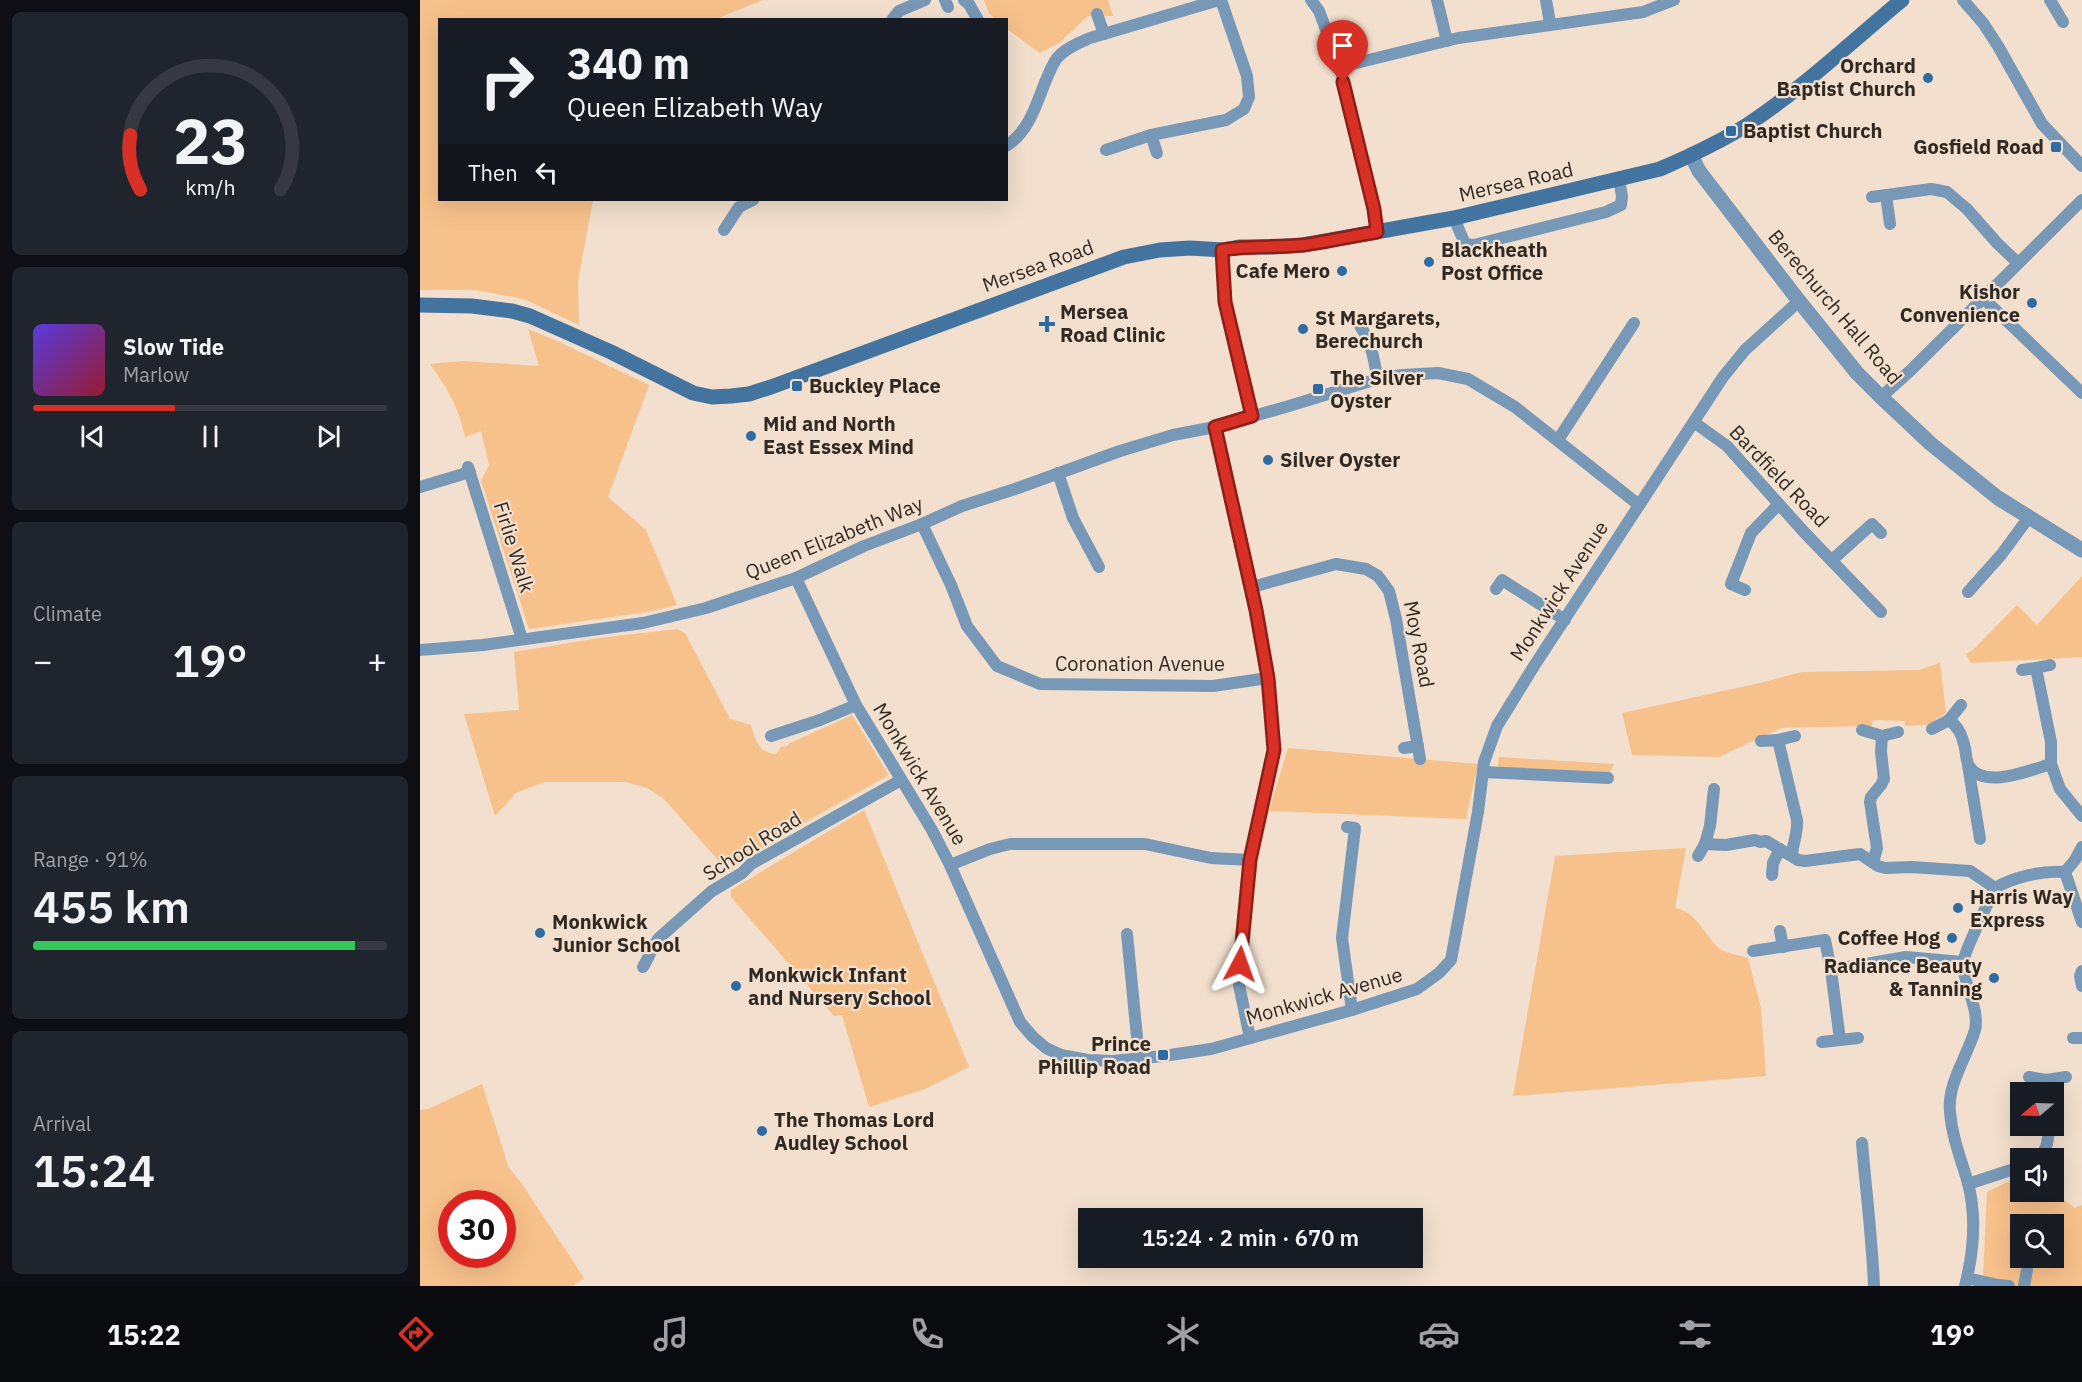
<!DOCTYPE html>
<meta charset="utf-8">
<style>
:root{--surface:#171b24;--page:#20242c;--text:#f1f3f6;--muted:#9ea1a6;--line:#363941;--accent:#d93025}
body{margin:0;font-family:"IBM Plex Sans",sans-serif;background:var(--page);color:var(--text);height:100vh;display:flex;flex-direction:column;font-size:22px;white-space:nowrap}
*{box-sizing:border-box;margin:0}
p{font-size:20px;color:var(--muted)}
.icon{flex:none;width:33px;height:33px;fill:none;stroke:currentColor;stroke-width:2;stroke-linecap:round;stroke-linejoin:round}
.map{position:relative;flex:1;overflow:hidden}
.sheet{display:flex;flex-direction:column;gap:12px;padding:12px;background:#0d0f14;width:420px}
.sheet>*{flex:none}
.banner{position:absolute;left:18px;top:18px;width:570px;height:183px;border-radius:0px;box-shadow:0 6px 24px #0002;background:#171b24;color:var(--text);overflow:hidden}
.needle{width:39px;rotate:251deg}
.fabs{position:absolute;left:1590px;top:1082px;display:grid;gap:12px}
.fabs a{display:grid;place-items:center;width:54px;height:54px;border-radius:0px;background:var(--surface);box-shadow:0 6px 24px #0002;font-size:30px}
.speed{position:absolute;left:18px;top:1190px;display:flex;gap:12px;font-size:30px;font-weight:700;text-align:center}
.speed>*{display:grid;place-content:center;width:78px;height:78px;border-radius:50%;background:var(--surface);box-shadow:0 6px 24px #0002;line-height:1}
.speed .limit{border:9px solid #d22;background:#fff;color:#111}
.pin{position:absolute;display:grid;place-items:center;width:51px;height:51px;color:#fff;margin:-62px -26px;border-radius:50% 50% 50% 0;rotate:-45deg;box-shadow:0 0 6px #0007}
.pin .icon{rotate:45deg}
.me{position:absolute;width:66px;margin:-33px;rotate:4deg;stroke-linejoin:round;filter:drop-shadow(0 0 4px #0008)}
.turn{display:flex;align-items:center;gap:21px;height:126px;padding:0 30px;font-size:27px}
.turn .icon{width:78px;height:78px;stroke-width:2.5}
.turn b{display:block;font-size:42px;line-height:51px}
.then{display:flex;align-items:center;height:57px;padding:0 30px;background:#0003;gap:12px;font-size:22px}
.big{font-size:45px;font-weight:600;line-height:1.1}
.sheet .card{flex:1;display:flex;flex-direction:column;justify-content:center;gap:9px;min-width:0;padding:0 21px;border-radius:9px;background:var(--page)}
.sheet .dial{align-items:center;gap:0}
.dial svg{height:156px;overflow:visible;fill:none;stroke:var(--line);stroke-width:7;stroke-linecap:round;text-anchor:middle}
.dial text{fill:var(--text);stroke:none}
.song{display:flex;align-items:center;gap:18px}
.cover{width:72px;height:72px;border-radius:9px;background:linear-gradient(135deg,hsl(250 70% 55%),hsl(350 70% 35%))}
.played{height:6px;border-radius:3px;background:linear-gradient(90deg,var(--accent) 40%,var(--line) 40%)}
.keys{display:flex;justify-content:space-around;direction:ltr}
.heat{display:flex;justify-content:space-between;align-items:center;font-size:33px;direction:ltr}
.charge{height:9px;border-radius:4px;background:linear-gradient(90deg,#34c759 91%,var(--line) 0)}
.trip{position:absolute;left:658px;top:1208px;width:345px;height:60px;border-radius:0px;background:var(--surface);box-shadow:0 6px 24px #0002;font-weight:600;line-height:60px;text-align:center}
.tab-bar{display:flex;height:96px;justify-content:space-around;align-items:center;background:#090b0e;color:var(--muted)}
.tab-bar .icon{width:42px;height:42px}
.tab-bar .selected{color:var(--accent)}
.tab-bar b{font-size:27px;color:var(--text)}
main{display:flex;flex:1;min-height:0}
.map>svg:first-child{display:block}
.green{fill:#f7c18b;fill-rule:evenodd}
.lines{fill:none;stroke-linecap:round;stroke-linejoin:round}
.minor{stroke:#7898b7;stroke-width:12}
.tertiary{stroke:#7898b7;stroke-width:15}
.secondary{stroke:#43739f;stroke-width:15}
.route-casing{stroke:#8d1f18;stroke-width:15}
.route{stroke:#d93025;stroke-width:10}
.poi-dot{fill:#2d6ba2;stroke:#f2dfcd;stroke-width:2}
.labels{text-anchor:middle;stroke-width:4.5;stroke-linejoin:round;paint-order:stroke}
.poi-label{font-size:20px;font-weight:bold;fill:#312a23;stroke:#f2dfcd;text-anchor:start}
.street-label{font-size:20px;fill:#312a23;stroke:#f2dfcd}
</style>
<main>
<section class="sheet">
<div class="card dial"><svg viewBox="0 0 100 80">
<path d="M14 69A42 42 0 1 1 86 69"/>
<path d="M14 69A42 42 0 0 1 9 41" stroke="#d93025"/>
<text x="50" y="56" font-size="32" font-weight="700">23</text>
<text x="50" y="72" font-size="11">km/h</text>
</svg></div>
<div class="card">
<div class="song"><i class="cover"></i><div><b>Slow Tide</b><p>Marlow</p></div></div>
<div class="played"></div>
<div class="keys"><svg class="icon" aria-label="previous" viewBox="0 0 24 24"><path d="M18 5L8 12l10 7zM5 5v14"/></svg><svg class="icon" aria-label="pause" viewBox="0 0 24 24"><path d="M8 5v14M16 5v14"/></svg><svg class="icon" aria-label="next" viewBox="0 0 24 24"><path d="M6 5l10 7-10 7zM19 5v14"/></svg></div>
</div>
<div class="card"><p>Climate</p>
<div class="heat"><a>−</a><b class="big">19°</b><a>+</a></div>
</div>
<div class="card"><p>Range · 91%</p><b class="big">455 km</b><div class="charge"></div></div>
<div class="card"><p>Arrival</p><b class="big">15:24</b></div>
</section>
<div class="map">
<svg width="1662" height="1286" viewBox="0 0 1662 1286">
<rect width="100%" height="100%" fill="#f2dfcd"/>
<!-- green -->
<g class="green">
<path d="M0,0H343L296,19L20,20V200H173L158,281L159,325L104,299L55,290H0Z"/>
<path d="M564,0H688L693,16H668L639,43L620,53L587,29L586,20C569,19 570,15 564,0Z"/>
<path d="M108,329L137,341L229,385L188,497L226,530L257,605L227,612L109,629L61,481L69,465L61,431L45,437C38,405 28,390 10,364L42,361L119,366Z"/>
<path d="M1662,576V657L1551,663L1546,654L1553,650L1597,605L1617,625Z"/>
<path d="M257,629L265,633L310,719L331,725C335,739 338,753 356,754L361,747L367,746L370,743L432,715L469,775L336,850L330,852L312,869H306L244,799L227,788L206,782H124L96,793L75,816L44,714L99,710L94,652L179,638Z"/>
<path d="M1520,663L1526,713L1516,719L1519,724L1485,726V721L1453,720L1452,726L1361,728L1299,757L1212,755L1202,713L1340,683L1382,672L1499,670Z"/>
<path d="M868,748L1058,764L1046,819L849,811Z"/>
<path d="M1079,757L1194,764L1190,773L1080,769L1078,765Z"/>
<path d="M444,810L549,1067L505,1089L449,1107L422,1015L414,1016L311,897V890Z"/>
<path d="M1266,848L1255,908C1278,912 1284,936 1300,949C1307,954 1319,955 1328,958L1341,1008L1346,1076L1093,1096L1135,856Z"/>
<path d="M62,1084L89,1168L102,1184L164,1278L153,1286H0V1110L8,1109ZM32,1203H82V1254H32Z"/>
<path d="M1600,1176V1191H1633L1655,1208L1662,1205V1286H1596L1563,1277L1567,1192ZM1600,1224H1634V1257H1600Z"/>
</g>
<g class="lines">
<!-- minor -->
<g class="minor">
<path d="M525,0L528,7"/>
<path d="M544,0L549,4L558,20"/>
<path d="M891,0L899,11L920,67L954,209L957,232"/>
<path d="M1017,0L1027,41"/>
<path d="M1126,0L1130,23"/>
<path d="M1543,0L1563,23L1578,46L1622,124L1662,166"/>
<path d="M1630,0L1643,22"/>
<path d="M677,14L684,34"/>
<path d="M472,20L479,11L505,0"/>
<path d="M920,67L1038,38L1223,12L1254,0"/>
<path d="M731,135L737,153"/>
<path d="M586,146C616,127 618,90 635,61C642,50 658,43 670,38L799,0"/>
<path d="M686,150L731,135L806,120L824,109L829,97L827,76L801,0"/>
<path d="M1466,195L1470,224"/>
<path d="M1452,197L1511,189L1527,192L1547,209L1577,243L1598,263"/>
<path d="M1034,218L1045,244L1054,245L1186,212L1201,205L1202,196L1199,180"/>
<path d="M304,230L319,207L333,200"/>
<path d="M803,250L805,302L832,416"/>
<path d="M1563,298L1662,393"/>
<path d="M940,326C951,341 955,361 957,379"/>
<path d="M1461,397L1491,370L1662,200"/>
<path d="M1275,423L1307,446L1384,532L1461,612"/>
<path d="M795,427L832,587L848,678L854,750L830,860L821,944L819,985L830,1038"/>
<path d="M1138,440L1214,323"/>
<path d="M48,467L102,639"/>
<path d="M638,473L653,518L679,567"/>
<path d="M0,487L50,472"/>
<path d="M502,524L531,585L547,626L577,666L620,684L793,686L848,678"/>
<path d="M1412,560L1452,524L1461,533"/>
<path d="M376,578L436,705L512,830L530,865L600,1022L613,1037L626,1048L641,1055L668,1060L693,1061L743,1056L791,1049L932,1010L997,989L1019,973L1031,960L1058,812L1064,762L1077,726L1114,666L1303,377L1325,350L1379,301"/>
<path d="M832,587L916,564L946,569L958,576L969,591L976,619L1000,759"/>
<path d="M1076,589L1082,580L1145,620"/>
<path d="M1325,590L1311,584L1331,533L1359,504"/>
<path d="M1548,592L1581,555L1609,517"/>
<path d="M0,650L63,645L223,623L286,608L376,578L444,546L502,524L542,506L595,489L700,451L753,435L795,427L869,406L957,379L982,375L1018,373L1048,379L1095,407L1219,505"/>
<path d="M1616,668L1630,665"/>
<path d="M1602,670L1616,668L1631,742V764L1640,789L1662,816"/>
<path d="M1541,705L1529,720C1539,727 1542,736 1545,748C1546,753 1546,761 1549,766C1564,790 1610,770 1631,764"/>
<path d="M1512,729L1529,720"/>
<path d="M1442,730L1462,736L1461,752L1464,779L1461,785L1451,797L1450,802L1457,848L1453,862"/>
<path d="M351,736L400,720L436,705"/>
<path d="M1462,736L1478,732"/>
<path d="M1358,740L1375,736"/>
<path d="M1341,741L1358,740L1377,820C1378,833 1373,842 1372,855"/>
<path d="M984,748L998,746"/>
<path d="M1548,765L1560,839"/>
<path d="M1063,772L1188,778"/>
<path d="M1294,789L1290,826L1285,844L1306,845L1335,840L1340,842L1346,841L1378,860L1385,861L1440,854L1458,866L1465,868L1491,867L1550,871L1575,888"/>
<path d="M927,827L935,828L922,938L932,1010"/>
<path d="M1278,856L1285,844"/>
<path d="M530,865L570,849L590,844H725L791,858L830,860"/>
<path d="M1645,872L1662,922"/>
<path d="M1352,875L1353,863L1360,849"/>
<path d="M1360,931L1363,947"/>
<path d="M707,934L719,1058"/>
<path d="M1333,951L1405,940L1411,970L1486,957L1542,962"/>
<path d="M223,967C229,957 232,947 239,938L292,891L322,873L331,864L481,780"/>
<path d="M1411,970L1420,1040L1438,1038"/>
<path d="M1662,971L1660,976L1662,986"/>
<path d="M1653,1038H1662"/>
<path d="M1402,1042L1420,1040"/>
<path d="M1609,1077L1626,1080"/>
<path d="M1627,1092L1626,1080L1646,1077"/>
<path d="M1442,1143C1446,1191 1452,1238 1454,1286"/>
<path d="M1621,1158L1627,1144L1630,1125"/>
<path d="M1548,1184L1600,1167"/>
<path d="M1547,1278L1578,1285L1589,1286"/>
<path d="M1545,1286C1554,1251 1557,1218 1548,1183C1541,1159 1532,1137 1530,1112C1527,1084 1547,1057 1555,1030C1560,1009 1543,984 1543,963C1543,954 1569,901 1575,888C1594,877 1623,870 1645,872L1655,860L1662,847"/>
<path d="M1604,1286L1607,1270"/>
</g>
<!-- tertiary -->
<path class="tertiary" d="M1271,155L1279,171L1379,301L1437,373L1461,397L1511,444L1578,498L1662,550"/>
<!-- secondary -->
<path class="secondary" d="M0,305L52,306L92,311L110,316L191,352L273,393L292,397L311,396L329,394L351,387L704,257L740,250L770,248L803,250L819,247H852L883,245L1034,218L1240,169C1270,156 1300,142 1327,125C1382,89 1431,42 1482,0"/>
</g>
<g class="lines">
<!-- route casing -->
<g class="route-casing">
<path id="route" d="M820,964L830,860L854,750L848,678L836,610L795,427L832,416L805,302L802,250C829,245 856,248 883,245C907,242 932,236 957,232L954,209L923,82"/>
</g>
<!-- route -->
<use href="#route" class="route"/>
</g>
<!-- markers -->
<g class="poi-dot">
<circle cx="1508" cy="78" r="6"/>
<rect x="1305" y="125" width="12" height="12" rx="3"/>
<rect x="1630" y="141" width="12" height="12" rx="3"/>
<circle cx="1009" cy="262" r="6"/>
<circle cx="922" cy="271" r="6"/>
<circle cx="1612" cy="303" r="6"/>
<path d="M624 315h6v6h6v6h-6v6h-6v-6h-6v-6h6z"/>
<circle cx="883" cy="329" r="6"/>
<rect x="371" y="380" width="12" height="12" rx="3"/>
<rect x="892" y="383" width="12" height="12" rx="3"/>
<circle cx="331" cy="436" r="6"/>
<circle cx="848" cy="460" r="6"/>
<circle cx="1538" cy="908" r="6"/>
<circle cx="120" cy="933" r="6"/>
<circle cx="1532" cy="938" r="6"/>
<circle cx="1574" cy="978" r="6"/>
<circle cx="316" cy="986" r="6"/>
<rect x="737" y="1049" width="12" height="12" rx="3"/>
<circle cx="342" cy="1131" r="6"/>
</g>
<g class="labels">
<!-- poi labels -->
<g class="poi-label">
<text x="1496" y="73" text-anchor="end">Orchard<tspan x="1496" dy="23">Baptist Church</tspan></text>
<text x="1323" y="138">Baptist Church</text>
<text x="1624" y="154" text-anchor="end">Gosfield Road</text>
<text x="1021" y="257">Blackheath<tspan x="1021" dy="23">Post Office</tspan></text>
<text x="910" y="278" text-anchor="end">Cafe Mero</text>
<text x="1600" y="299" text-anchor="end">Kishor<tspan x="1600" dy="23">Convenience</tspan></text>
<text x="640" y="319">Mersea<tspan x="640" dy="23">Road Clinic</tspan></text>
<text x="895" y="325">St Margarets,<tspan x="895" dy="23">Berechurch</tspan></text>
<text x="910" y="385">The Silver<tspan x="910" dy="23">Oyster</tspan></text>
<text x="389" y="393">Buckley Place</text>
<text x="343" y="431">Mid and North<tspan x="343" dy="23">East Essex Mind</tspan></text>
<text x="860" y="467">Silver Oyster</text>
<text x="1550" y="904">Harris Way<tspan x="1550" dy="23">Express</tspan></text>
<text x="132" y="929">Monkwick<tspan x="132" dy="23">Junior School</tspan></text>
<text x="1520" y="945" text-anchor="end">Coffee Hog</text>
<text x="1562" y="973" text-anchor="end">Radiance Beauty<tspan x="1562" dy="23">&amp; Tanning</tspan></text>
<text x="328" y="982">Monkwick Infant<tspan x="328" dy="23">and Nursery School</tspan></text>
<text x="731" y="1051" text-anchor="end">Prince<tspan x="731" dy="23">Phillip Road</tspan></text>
<text x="354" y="1127">The Thomas Lord<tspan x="354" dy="23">Audley School</tspan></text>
</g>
<!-- street labels -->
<g class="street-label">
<text transform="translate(1096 182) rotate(-13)" y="7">Mersea Road</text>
<text transform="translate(618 266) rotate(-20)" y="7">Mersea Road</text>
<text transform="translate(1415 307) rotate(50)" y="7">Berechurch Hall Road</text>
<text transform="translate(1359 476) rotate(46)" y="7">Bardfield Road</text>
<text transform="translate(414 538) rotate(-22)" y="7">Queen Elizabeth Way</text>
<text transform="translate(94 547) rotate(73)" y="7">Firlie Walk</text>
<text transform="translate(1139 591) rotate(-57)" y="7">Monkwick Avenue</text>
<text transform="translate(999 644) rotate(79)" y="7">Moy Road</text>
<text x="720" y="671">Coronation Avenue</text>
<text transform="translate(500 774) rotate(59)" y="7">Monkwick Avenue</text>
<text transform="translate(332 846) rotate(-32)" y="7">School Road</text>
<text transform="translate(904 996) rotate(-16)" y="7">Monkwick Avenue</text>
</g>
</g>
</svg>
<div class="fabs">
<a><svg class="needle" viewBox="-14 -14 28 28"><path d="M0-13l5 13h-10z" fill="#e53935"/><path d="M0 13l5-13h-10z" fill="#9ea1a6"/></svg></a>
<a><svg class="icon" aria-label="sound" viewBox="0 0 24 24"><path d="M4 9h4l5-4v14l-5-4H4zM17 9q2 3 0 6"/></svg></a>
<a><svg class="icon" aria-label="search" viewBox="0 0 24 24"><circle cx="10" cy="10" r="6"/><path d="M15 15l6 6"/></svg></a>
</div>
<div class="speed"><div class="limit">30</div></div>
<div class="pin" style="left:923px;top:82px;background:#d93025"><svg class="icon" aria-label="arrive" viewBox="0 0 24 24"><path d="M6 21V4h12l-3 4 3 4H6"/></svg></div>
<svg class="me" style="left:820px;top:964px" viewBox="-20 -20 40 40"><path d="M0-17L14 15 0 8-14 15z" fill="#d93025" stroke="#fff" stroke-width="4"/></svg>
<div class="trip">15:24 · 2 min · 670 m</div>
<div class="banner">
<div class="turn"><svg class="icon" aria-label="right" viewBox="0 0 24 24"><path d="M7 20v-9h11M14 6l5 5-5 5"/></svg><div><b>340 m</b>Queen Elizabeth Way</div></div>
<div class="then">Then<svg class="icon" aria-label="left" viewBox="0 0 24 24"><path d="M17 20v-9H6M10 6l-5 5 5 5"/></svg></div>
</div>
</div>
</main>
<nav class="tab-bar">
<b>15:22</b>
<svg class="icon selected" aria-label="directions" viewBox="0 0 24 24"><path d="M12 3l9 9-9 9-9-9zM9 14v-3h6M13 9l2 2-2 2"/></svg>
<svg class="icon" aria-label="music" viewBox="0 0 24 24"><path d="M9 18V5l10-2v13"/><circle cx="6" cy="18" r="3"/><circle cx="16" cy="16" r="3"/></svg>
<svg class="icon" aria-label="phone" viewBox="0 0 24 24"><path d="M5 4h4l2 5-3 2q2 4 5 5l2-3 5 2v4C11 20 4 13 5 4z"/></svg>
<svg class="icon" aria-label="climate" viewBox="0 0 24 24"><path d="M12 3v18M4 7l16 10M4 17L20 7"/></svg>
<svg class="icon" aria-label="car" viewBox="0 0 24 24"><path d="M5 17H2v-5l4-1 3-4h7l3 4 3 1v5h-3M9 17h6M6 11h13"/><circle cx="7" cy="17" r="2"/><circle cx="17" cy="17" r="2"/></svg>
<svg class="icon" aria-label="filters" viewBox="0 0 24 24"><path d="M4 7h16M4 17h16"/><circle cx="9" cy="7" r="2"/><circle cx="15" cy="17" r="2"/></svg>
<b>19°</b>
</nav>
